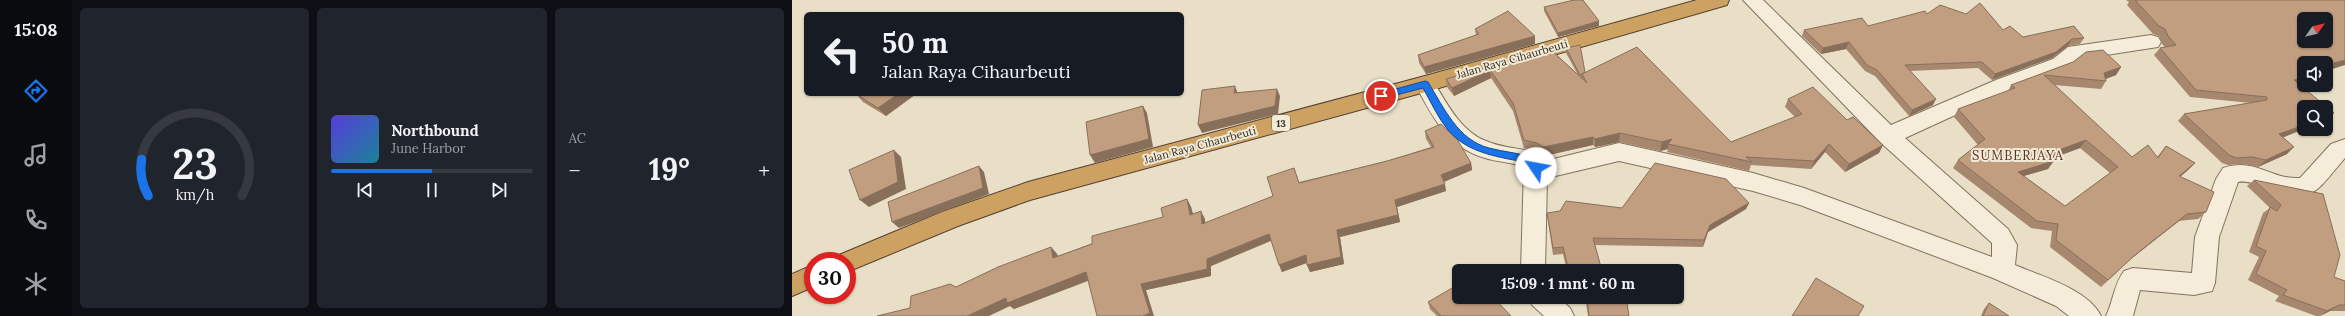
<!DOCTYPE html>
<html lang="id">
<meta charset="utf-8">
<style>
:root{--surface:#171b24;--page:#20242c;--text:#f1f3f6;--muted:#9ea1a6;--line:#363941;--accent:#1a73e8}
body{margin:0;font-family:Lora,serif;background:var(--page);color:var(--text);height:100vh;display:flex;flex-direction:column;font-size:15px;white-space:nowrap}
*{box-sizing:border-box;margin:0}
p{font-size:13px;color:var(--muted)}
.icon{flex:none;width:22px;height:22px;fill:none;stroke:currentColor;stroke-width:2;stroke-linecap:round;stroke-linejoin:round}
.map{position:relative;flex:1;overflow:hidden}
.sheet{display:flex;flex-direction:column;gap:8px;padding:8px;background:#0d0f14;width:720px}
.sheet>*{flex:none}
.top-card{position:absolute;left:12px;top:12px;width:380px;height:84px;border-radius:6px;box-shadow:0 1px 3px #0004;background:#171b24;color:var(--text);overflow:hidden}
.needle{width:26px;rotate:56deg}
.controls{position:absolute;left:1505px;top:12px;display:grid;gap:8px}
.controls a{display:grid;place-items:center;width:36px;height:36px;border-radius:6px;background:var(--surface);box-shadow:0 1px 3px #0004;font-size:20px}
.speed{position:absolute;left:12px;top:252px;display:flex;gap:8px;font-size:20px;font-weight:700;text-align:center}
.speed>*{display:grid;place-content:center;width:52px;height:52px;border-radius:50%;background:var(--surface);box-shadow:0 1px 3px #0004;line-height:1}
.speed .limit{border:6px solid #d22;background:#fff;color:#111}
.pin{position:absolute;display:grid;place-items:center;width:34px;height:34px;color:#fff;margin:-17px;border:2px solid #fff;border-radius:50%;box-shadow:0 1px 4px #0007}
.me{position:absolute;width:44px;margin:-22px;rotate:303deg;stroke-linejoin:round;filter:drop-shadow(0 0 3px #0008)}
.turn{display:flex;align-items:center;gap:14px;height:84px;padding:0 12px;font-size:18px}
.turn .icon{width:52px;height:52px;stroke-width:2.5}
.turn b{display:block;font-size:28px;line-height:34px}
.big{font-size:30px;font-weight:700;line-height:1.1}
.sheet .widget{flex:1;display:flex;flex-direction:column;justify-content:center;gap:6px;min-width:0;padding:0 14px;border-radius:6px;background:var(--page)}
.sheet .dial{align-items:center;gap:0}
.dial svg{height:104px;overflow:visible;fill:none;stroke:var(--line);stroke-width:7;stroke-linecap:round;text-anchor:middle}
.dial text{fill:var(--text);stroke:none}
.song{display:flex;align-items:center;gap:12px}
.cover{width:48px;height:48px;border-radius:6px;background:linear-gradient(135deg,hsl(250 70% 55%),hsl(190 70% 35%))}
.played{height:4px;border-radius:2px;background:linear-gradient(90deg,var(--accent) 50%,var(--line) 50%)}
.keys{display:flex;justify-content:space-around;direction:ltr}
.heat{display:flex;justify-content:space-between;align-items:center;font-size:22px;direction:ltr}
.sheet .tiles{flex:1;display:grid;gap:8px;grid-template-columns:repeat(3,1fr)}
.trip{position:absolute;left:660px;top:264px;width:232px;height:40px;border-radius:6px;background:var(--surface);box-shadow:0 1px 3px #0004;font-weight:700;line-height:40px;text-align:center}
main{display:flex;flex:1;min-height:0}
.menu{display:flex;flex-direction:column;width:72px;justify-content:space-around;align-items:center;background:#090b0e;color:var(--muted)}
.menu .icon{width:28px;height:28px}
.menu .on{color:var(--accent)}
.menu b{font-size:18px;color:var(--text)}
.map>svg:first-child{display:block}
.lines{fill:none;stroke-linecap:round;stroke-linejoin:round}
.street-casing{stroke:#82725e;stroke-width:2}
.highway-casing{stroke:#514132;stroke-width:2}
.street{fill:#f5edd9;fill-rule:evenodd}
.highway{fill:#cda162;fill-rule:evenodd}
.wall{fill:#a7886f;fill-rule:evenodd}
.shaded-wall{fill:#886f5a}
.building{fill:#c29e81;stroke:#886f5a;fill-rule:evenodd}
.route{fill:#1a73e8;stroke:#114b97}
.labels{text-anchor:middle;stroke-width:4;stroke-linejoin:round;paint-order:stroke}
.shield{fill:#f1ead6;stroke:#6d6457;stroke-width:1}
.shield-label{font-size:10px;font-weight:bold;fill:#342a20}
.street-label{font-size:11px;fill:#342a20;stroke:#f1ead6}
.quarter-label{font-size:13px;letter-spacing:1px;fill:#5c3225;stroke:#f1ead6}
</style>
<main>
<nav class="menu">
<b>15:08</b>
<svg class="icon on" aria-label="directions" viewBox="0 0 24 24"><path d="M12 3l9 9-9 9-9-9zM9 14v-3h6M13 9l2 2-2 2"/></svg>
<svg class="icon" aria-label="music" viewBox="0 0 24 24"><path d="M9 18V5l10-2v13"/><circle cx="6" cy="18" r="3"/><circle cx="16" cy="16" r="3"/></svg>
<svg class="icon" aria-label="phone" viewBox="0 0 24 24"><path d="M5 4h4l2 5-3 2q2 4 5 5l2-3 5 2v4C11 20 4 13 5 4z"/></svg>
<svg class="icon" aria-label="climate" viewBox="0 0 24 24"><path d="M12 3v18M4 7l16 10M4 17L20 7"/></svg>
</nav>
<section class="sheet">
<div class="tiles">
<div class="widget dial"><svg viewBox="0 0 100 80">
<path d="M14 69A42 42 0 1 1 86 69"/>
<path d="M14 69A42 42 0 0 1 9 41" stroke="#1a73e8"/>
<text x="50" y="56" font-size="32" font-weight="700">23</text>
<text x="50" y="72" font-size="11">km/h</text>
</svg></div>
<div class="widget">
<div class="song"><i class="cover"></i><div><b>Northbound</b><p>June Harbor</p></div></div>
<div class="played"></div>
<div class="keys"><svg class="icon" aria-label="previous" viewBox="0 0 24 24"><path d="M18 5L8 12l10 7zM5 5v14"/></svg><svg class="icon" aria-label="pause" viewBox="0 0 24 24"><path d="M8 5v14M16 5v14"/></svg><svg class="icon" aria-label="next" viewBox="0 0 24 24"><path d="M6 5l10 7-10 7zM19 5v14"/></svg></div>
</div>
<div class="widget"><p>AC</p>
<div class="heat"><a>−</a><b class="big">19°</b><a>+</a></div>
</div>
</div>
</section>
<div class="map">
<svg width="1553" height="316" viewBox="0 0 1553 316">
<rect width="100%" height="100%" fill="#e9dfc7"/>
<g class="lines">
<!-- street casing -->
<g class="street-casing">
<g id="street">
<path d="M951,0H971L1099,125L1204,80L1261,59L1276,47L1359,35L1366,37L1369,42L1366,47L1288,59L1275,69L1218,90L1113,138L1216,229L1225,245L1223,265C1248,276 1296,289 1309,316H1277L1264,306L1201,278L1008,205L961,191L827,161L755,178L753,271H729L732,167C720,162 705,162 693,158C655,147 640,116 623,84L626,79L633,76L640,79C654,102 668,131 694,141C710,148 729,148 745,153L750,156L753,161L827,143L961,173L1012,188L1200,257V243L1088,142Z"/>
<path d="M1553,139V158C1525,190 1521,207 1475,188C1466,185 1456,180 1446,182L1427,237L1423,283L1420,291L1402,295L1348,290L1341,316H1314C1321,302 1322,284 1332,271L1341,268L1400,273L1403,237L1424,179L1431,168C1463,157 1479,180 1508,178L1539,144Z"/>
<path d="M737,297H766L778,308L782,316H752L740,305Z"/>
</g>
</g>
<!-- highway casing -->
<g class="highway-casing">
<g id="highway">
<path d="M905,0H937L935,5L633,92L238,200L166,226L55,272V261H43L47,255L150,212L236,182L633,76Z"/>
<path d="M21,265V287L0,296V274Z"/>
</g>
</g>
<!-- street -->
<use href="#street" class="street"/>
<!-- highway -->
<use href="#highway" class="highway"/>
</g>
<!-- wall -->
<g class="wall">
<path d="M1334,0H1553L1512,63L1507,85L1542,113L1534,120V107L1512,129L1491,137L1495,154L1466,167L1452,164L1436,165L1430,163L1386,121L1392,114L1459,103L1398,97L1362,55L1368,48L1373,47L1370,44L1367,36L1361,34L1335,5L1337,2Z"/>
<path d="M752,7L807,21V26L766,37L752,11Z"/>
<path d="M1135,14L1211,30L1231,37L1292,38L1288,44L1276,46L1260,58L1200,80L1186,68L1118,71L1141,105L1117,116L1083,76L1073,71L1054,49L1029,54L1010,36L1012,30L1076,26Z"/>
<path d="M683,29L743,44L634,74L627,63L626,55L684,35Z"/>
<path d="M774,48L793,72L939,142L1003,117L993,107L996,99L1055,120L1091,145L1087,153L1053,172L1033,152L1019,169L959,165L957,171L875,152L876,149L868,151L827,142L803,147L801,145L752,156L745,152L732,148L721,111L699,78L662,96L655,87L654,79L758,49L786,75L774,53Z"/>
<path d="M1281,62L1329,67L1324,75L1314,79V81L1309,89L1262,85L1340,157H1365L1374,146L1403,163L1396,170L1388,177L1414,212L1406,219L1387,221L1335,262L1309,287L1258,247L1260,231L1239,228L1161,168L1166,160L1186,145L1162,117L1166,109L1216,91L1219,85ZM1288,148L1318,173L1273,206L1232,176L1256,169L1259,159Z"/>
<path d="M64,94H124L94,116L71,102Z"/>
<path d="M633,131L679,163L680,170L652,182L654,191L605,207L608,222L548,237L552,264L518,272L515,265V263L490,272L479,241L419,266V276L354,290L296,281L222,309L218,306L118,308L164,287L259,247L265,254L266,256L371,217L395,199L399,207L401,214L413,219V223L481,196L502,168L507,182L595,161L639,147L634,139Z"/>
<path d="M1462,180L1531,194L1542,277L1553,281V311H1538L1528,316H1524L1483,301L1487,296L1456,280L1467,257L1457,252L1471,213L1478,208L1455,186Z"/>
<path d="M957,203L954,209L916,232L911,247L803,245L810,271H775L771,254L761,255L755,213L830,208Z"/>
<path d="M793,297H834L837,316H796Z"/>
<path d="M636,302L719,316H645L638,309Z"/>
<path d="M1197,303L1217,316H1189L1192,309Z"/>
</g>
<!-- shaded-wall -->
<g class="shaded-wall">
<path d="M807,21V26L766,37V33Z"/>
<path d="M743,36V44L634,74L632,67Z"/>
<path d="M1280,39L1276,46L1260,58L1200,80L1203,74Z"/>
<path d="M1057,42L1054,49L1029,54L1031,48Z"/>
<path d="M1553,60V65L1534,71V65Z"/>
<path d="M1329,67L1324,75L1308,81L1312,73Z"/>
<path d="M698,70L699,78L662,96L660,88Z"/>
<path d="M1512,72V80L1506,86L1494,88L1509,73Z"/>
<path d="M443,86L446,94L442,93Z"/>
<path d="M485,89L488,96L486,114L410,133L406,125Z"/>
<path d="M106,94H124L94,116L86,108Z"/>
<path d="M1144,99L1141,105L1117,116L1120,110Z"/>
<path d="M351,106L355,113L361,147L303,163L298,155Z"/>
<path d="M1542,113L1534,120V116Z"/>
<path d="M1512,125V129L1480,142L1487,134Z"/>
<path d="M828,133L827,142L803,147V139Z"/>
<path d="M801,137V145L752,156L751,147Z"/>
<path d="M880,139L876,144V149L868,151L870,142Z"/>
<path d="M1294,140L1288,148L1250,162L1256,154Z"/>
<path d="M1037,144L1033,152L1019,169L1022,161Z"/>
<path d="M1091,145L1087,153L1053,172L1057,164Z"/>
<path d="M1502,147L1495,154L1466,167L1474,160Z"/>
<path d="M102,150L109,157L114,189L77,207L68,200Z"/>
<path d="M1262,161L1256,169L1221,179L1226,172Z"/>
<path d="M679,163L680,170L651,182L649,175Z"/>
<path d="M1403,163L1396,170L1380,184L1387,176Z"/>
<path d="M187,166L192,172L197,194L107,228L100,222Z"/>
<path d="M653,184L654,191L605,207L608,222L548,237L552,264L518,272L515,265L545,230L603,200Z"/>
<path d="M395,199L399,207L403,222L398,215Z"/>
<path d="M957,203L954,209L916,232L911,247L912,240L918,225Z"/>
<path d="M409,211L413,219L414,231L410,224Z"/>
<path d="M1395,214L1387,221L1335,262L1309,287L1343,255Z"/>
<path d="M477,234L480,240L419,266V276L354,290L362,316H351L349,284L415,259Z"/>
<path d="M259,247L265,254L268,265L261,258Z"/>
<path d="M514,255L517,262L490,272L487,265Z"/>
<path d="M294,272L300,279L222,309L218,306L197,316H175L214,298Z"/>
<path d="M1547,305L1538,311L1528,316L1535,311Z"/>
</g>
<!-- building -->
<g class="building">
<path d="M782,0H791L807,21L766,33L752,7Z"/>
<path d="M1343,0H1553V60L1534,65V63H1512V72L1509,73L1512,76V79L1502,80L1542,113L1534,116V107H1512V125L1487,134L1502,147L1474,160L1460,157L1444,158L1437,155L1392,114L1475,100V97L1404,90L1368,48L1384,45L1376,36L1373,29L1367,26ZM1512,19H1534V41H1512Z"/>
<path d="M1188,3L1211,30L1218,26L1231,37L1282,26L1292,38L1280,39L1264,52L1203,74L1190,62L1113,65L1144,99L1120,110L1085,70L1075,65L1057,42L1031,48L1012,30L1070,18L1076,26L1133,11L1135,14L1148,5L1174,14Z"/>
<path d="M716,11L743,36L632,67L626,55L687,34L683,29Z"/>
<path d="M788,45L793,72L788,75L774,48Z"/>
<path d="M845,47L939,142L1010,114L996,99L1021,87L1055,120L1061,117L1091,145L1057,164L1037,144L1022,161L954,157L960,162L876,144L880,139L870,142L828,133L803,139L801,137L751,147L745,143L732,140L721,103L698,70L660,88L654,79L758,49L795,83L790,74Z"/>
<path d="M1311,50L1329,67L1312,73L1314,81L1252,75L1340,157L1356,145L1366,158L1374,146L1403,163L1387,176L1422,192L1414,212L1395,214L1343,255L1316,280L1264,240L1266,224L1245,221L1166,160L1193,139L1166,109L1223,88L1219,85L1281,62L1294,52ZM1294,140L1326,167L1273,206L1226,172L1262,161L1256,154Z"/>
<path d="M443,86L442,93L485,89L483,106L406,125L410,90Z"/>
<path d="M64,94H106L86,108Z"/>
<path d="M351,106L357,139L298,155L294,122Z"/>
<path d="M649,124L665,139L679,163L649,175L653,184L603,200L606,215L545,230L549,257L515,265L514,255L487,265L477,234L415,259V269L349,284L358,313L351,316H305L294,272L215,303L214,298L175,316H85L118,308L119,296L158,284L164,287L206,267L259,247L261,258L300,244V236L371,217L369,208L395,199L398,215L409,211L410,224L481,196L475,177L502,168L507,183L595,161L642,147L633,131Z"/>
<path d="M102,150L106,182L68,200L57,170Z"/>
<path d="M863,163L934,179L957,203L918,225L912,240L801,238L810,271H777L771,247L761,248L755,213L768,211L774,201L830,208Z"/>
<path d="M187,166L191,188L100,222L96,202Z"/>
<path d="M1462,180L1531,194L1548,255L1542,277L1553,281V305H1547L1535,311L1491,295L1495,290L1464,274L1474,251L1464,246L1478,207L1485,211L1489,205Z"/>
<path d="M1024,278L1072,306L1066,316H1000Z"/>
<path d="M667,284V297H701L719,316H649L636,302Z"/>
<path d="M795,297H834L837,316H797Z"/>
<path d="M1197,303L1217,316H1191Z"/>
</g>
<!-- route -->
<path class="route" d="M633,81L636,82C652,108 666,140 697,148C712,152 728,153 743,158L747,162V170H741L737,163C708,157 676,154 656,130C646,118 639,102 631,88L589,99L585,96L589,93Z"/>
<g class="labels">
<!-- shield labels -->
<rect class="shield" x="480" y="115" width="18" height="16" rx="3"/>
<g class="shield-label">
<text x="489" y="127">13</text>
</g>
<!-- street labels -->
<g class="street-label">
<text transform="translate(720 59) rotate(-16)" y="4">Jalan Raya Cihaurbeuti</text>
<text transform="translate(408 145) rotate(-15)" y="4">Jalan Raya Cihaurbeuti</text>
</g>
<!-- quarter labels -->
<g class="quarter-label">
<text x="1226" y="160">SUMBERJAYA</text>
</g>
</g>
</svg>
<div class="controls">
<a><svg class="needle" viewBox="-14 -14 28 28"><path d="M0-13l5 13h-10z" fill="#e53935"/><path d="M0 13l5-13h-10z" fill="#9ea1a6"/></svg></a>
<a><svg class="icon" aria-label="sound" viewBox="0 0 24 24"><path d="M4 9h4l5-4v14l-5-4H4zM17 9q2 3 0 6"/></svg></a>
<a><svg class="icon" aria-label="search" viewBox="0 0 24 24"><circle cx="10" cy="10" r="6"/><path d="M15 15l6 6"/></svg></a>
</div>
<div class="speed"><div class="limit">30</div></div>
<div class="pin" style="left:589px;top:96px;background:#d93025"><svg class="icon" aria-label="arrive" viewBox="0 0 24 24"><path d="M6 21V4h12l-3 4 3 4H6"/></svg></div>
<svg class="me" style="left:744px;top:168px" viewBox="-20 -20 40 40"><circle r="19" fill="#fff"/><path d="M0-13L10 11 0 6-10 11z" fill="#1a73e8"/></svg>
<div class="trip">15:09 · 1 mnt · 60 m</div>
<div class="top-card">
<div class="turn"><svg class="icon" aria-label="left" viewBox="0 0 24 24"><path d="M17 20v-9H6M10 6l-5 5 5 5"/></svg><div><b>50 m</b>Jalan Raya Cihaurbeuti</div></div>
</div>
</div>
</main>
